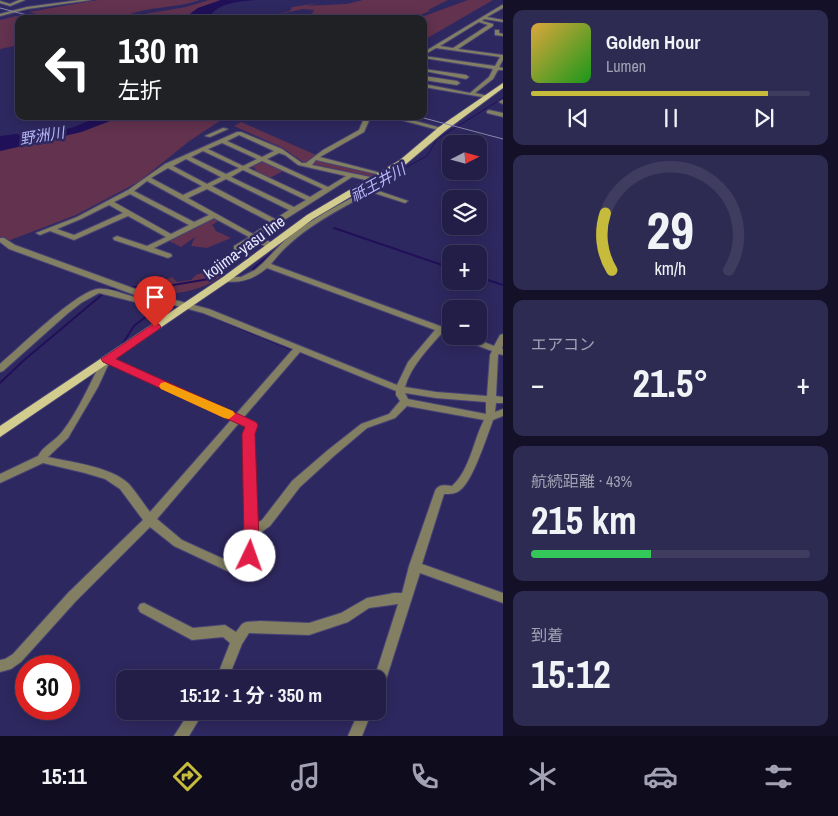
<!DOCTYPE html>
<html lang="ja">
<meta charset="utf-8">
<style>
:root{--surface:#221e48;--page:#2e2b52;--text:#f1f3f6;--muted:#a2a2b4;--line:#3f3c60;--accent:#c7bb3c}
body{margin:0;font-family:"Archivo Narrow","Noto Sans JP",sans-serif;background:var(--page);color:var(--text);height:100vh;display:flex;flex-direction:column;font-size:19px;white-space:nowrap}
*{box-sizing:border-box;margin:0}
p{font-size:16px;color:var(--muted)}
.icon{flex:none;width:28px;height:28px;fill:none;stroke:currentColor;stroke-width:2;stroke-linecap:round;stroke-linejoin:round}
.map{position:relative;flex:1;overflow:hidden}
.details{display:flex;flex-direction:column;gap:10px;padding:10px;background:#131028;width:335px}
.details>*{flex:none}
.banner{position:absolute;left:15px;top:15px;width:412px;height:105px;border-radius:10px;box-shadow:0 2px 12px #0003,0 0 0 1px var(--line);background:#202124;color:#fff;overflow:hidden}
.needle{width:32px;rotate:84deg}
.controls{position:absolute;left:442px;top:135px;display:grid;gap:10px}
.controls a{display:grid;place-items:center;width:45px;height:45px;border-radius:10px;background:var(--surface);box-shadow:0 2px 12px #0003,0 0 0 1px var(--line);font-size:25px}
.speed{position:absolute;left:15px;top:655px;display:flex;gap:10px;font-size:25px;font-weight:700;text-align:center}
.speed>*{display:grid;place-content:center;width:65px;height:65px;border-radius:50%;background:var(--surface);box-shadow:0 2px 12px #0003,0 0 0 1px var(--line);line-height:1}
.speed .limit{border:8px solid #d22;background:#fff;color:#111}
.pin{position:absolute;display:grid;place-items:center;width:42px;height:42px;color:#fff;margin:-51px -21px;border-radius:50% 50% 50% 0;rotate:-45deg;box-shadow:0 0 5px #0007}
.pin .icon{rotate:45deg}
.me{position:absolute;width:55px;margin:-28px;rotate:3deg;stroke-linejoin:round;filter:drop-shadow(0 0 4px #0008)}
.turn{display:flex;align-items:center;gap:18px;height:105px;padding:0 20px;font-size:22px}
.turn .icon{width:65px;height:65px;stroke-width:2.5}
.turn b{display:block;font-size:35px;line-height:42px}
.big{font-size:38px;font-weight:700;line-height:1.1}
.details .tile{flex:1;display:flex;flex-direction:column;justify-content:center;gap:8px;min-width:0;padding:0 18px;border-radius:10px;background:var(--page)}
.details .dial{align-items:center;gap:0}
.dial svg{height:130px;overflow:visible;fill:none;stroke:var(--line);stroke-width:7;stroke-linecap:round;text-anchor:middle}
.dial text{fill:var(--text);stroke:none}
.song{display:flex;align-items:center;gap:15px}
.cover{width:60px;height:60px;border-radius:8px;background:linear-gradient(135deg,hsl(40 70% 55%),hsl(120 70% 35%))}
.played{height:5px;border-radius:2px;background:linear-gradient(90deg,var(--accent) 85%,var(--line) 85%)}
.keys{display:flex;justify-content:space-around;direction:ltr}
.heat{display:flex;justify-content:space-between;align-items:center;font-size:28px;direction:ltr}
.charge{height:8px;border-radius:4px;background:linear-gradient(90deg,#34c759 43%,var(--line) 0)}
.trip{position:absolute;left:116px;top:670px;width:270px;height:50px;border-radius:10px;background:var(--surface);box-shadow:0 2px 12px #0003,0 0 0 1px var(--line);font-weight:700;line-height:50px;text-align:center}
.tab-bar{display:flex;height:80px;justify-content:space-around;align-items:center;background:#0e0c1d;color:var(--muted)}
.tab-bar .icon{width:35px;height:35px}
.tab-bar .selected{color:var(--accent)}
.tab-bar b{font-size:22px;color:var(--text)}
main{display:flex;flex:1;min-height:0}
.map>svg:first-child{display:block}
.green{fill:#62324f}
.water{fill:#201059}
.lines{fill:none;stroke-linecap:round;stroke-linejoin:round}
.stream-far1{stroke:#201059;stroke-width:1}
.stream{stroke:#201059;stroke-width:2}
.minor-casing{stroke:#484376;stroke-width:2}
.major-casing{stroke:#484376;stroke-width:2}
.minor{fill:#827f62;fill-rule:evenodd}
.major{fill:#d2cd8f;fill-rule:evenodd}
.rail{stroke:#8986ad;stroke-width:1}
.route{fill:#e11d48;stroke:#92132f}
.slow{fill:#f59e0b}
.labels{text-anchor:middle;stroke-width:5;stroke-linejoin:round;paint-order:stroke}
.far-water-label{font-size:15px;font-style:italic;fill:#b8b8f8;stroke:#2e2860}
.street-label{font-size:16px;fill:#e8e8fe;stroke:#2e2860}
</style>
<main>
<div class="map">
<svg width="503" height="736" viewBox="0 0 503 736">
<rect width="100%" height="100%" fill="#2e2860"/>
<!-- green -->
<g class="green">
<path d="M97,0H200C175,9 143,6 121,18L186,7L209,0H221L198,8L183,19H54L29,12Z"/>
<path d="M363,0H448L428,10L430,11L411,19H309L314,10L303,9L276,15L290,11L292,7L319,3L306,6L347,4Z"/>
<path d="M468,0H493L424,40V19H416Z"/>
<path d="M16,16L25,19H19V45L0,49V20Z"/>
<path d="M123,116H227L188,142L140,181L76,215L0,244V151L81,132Z"/>
<path d="M241,122L316,155L312,159L375,171L372,177L303,162L283,148L234,126Z"/>
<path d="M262,162H265L283,171L270,178L254,170L256,169L252,167Z"/>
<path d="M210,217L218,221L211,226H213L216,231L231,238L207,248L191,246L195,237L181,247L167,240Z"/>
<path d="M226,264L228,268C212,289 186,292 162,295L164,280L172,277L177,282L191,280L196,275Z"/>
</g>
<!-- water -->
<g class="water">
<path d="M221,0H256C241,1 214,3 209,19H183L198,8Z"/>
<path d="M100,116H123L81,132L0,151V136L16,134L35,137L74,127Z"/>
</g>
<g class="lines">
<!-- stream-far1 -->
<path class="stream-far1" d="M352,196L427,156L437,139L503,98"/>
<!-- stream -->
<g class="stream">
<path d="M338,204L354,195"/>
<path d="M309,223L330,209"/>
<path d="M334,228L451,268"/>
<path d="M253,269L272,253"/>
<path d="M479,277L503,285"/>
<path d="M173,285L215,278"/>
<path d="M130,287H156"/>
<path d="M108,290L117,288"/>
<path d="M149,302L159,306"/>
<path d="M198,311L293,350"/>
<path d="M121,346L134,326L159,306L178,307"/>
<path d="M297,351L393,389"/>
<path d="M0,383L23,361L104,293"/>
</g>
<!-- minor casing -->
<g class="minor-casing">
<g id="minor">
<path d="M19,0H25L10,6L0,3V1L10,4Z"/>
<path d="M80,0H91L27,9L0,16V14L27,7Z"/>
<path d="M502,5H503V8L487,17L503,20V22L484,19L482,21L493,24V26L458,49L503,55V60L499,67L503,68V70H498L493,79L475,93L488,96V98L424,87V84L470,93L489,77L493,69L424,58V56L495,66L500,57L436,48L424,55V52ZM479,22L488,25L453,48L440,46Z"/>
<path d="M495,30H499V33L503,34V36L495,35Z"/>
<path d="M424,69L466,75L469,77L466,79L424,71Z"/>
<path d="M424,76L457,81L460,83L457,85L424,80Z"/>
<path d="M502,100H503V104L499,102Z"/>
<path d="M489,110L503,113V117L487,113V111Z"/>
<path d="M365,116H371L364,132L320,157L385,174V176L316,160L312,165L375,178L378,180L375,182L352,177L259,236L274,244V248H268L254,240L240,250H234V246L249,237L214,218L154,248L171,254L172,256L168,258L114,240L113,238L117,236L147,246L166,237L128,216L74,240L50,231L40,235L36,233L77,217L128,190L165,164L237,132H241L282,149L302,163H306L323,150L359,130ZM239,135L274,151L262,157L227,141ZM222,143L257,159L243,166L208,149ZM203,151L239,168L226,174L191,157ZM279,153L285,155L298,165L346,176L328,187L267,159ZM186,159L221,177L207,184L173,166ZM262,161L323,189L310,197L248,168ZM168,168L202,186L183,195L151,178ZM243,170L306,200L294,207L231,177ZM226,179L289,210L275,219L212,186ZM147,181L209,215L194,222L134,191ZM207,189L270,222L253,234L188,198ZM130,194L189,225L171,234L114,202ZM109,205L123,213L74,235L57,229L81,219Z"/>
<path d="M386,116H397L445,129L442,131Z"/>
<path d="M223,128L228,129L210,137L205,136Z"/>
<path d="M370,188L408,201L405,203L371,192C335,212 296,231 271,264L451,330V336L442,333C428,349 411,366 405,387L436,392L487,396L490,355L492,351L457,338L456,336H469L494,346L500,335L503,334V345L502,348L503,349V355L499,354L498,355L496,396L503,397V403H496L495,412L503,409V416L493,420L492,423C486,439 472,483 459,491C455,494 450,494 444,494L422,564L503,593V603L420,573L384,686L383,691L378,692V679H374L398,604L369,608L348,622L309,635L249,633L242,644L228,679H216L230,643L223,637L192,640L140,612L138,608L140,604L144,603L193,628L225,625L236,632L242,624L246,622L260,621L309,623L341,613L367,598L394,593H402L409,566L435,491C438,484 445,485 452,486C470,470 473,441 484,420L407,406L395,418L367,428L334,456L300,487L270,526L256,536V556L246,576L242,577L238,576L174,546L150,527L76,601L21,662L11,669L0,672V660L5,659L13,654L68,593L143,520L120,489L105,479L85,473L43,463L0,483V474L38,456C43,446 55,441 62,432C80,409 90,382 104,357H110L236,414L293,349L203,313L159,301L143,304L99,293L81,303L67,314L3,371L0,372V364C19,348 76,292 97,289C115,287 132,300 150,299L135,295L9,249L0,242V238H4L15,245L141,291L209,309L397,385L408,362L435,330L267,268C254,279 240,284 223,281L222,279L226,277H241L255,270L263,263L284,241L297,230L326,212ZM300,352L396,391V395L400,401L389,414L361,424L328,450L292,481L262,520L256,524L253,434L257,425L255,423L244,417ZM109,363L231,420L150,512C143,503 137,493 129,484C112,467 71,462 48,457L68,438L98,387ZM405,393L436,398L486,402V414L408,399ZM239,423L247,427L243,434L246,540L244,556L239,566L182,540L157,519Z"/>
<path d="M190,711H204L189,736H174Z"/>
<path d="M359,711H372L362,736H348Z"/>
</g>
</g>
<!-- major casing -->
<g class="major-casing">
<path id="major" d="M503,83V88L445,131L406,164L313,219L229,281L0,437V426L223,277L307,215L400,160L439,127Z"/>
</g>
<!-- minor -->
<use href="#minor" class="minor"/>
<!-- major -->
<use href="#major" class="major"/>
<!-- rail -->
<g class="rail">
<path d="M0,8L42,19"/>
<path d="M416,116L503,139"/>
</g>
</g>
<!-- route -->
<path class="route" d="M155,323L159,324L161,327L159,329L116,359L256,422L258,425L255,434L259,540L255,561L250,563L245,561L243,556L244,540L242,434L245,427L103,362L101,359Z"/>
<!-- slow -->
<path class="slow" d="M165,382L233,411L235,414L229,419L224,418L161,389L159,386L161,383Z"/>
<g class="labels">
<!-- far-water labels -->
<g class="far-water-label">
<text transform="translate(42 136) rotate(-9)" y="5">野洲川</text>
<text transform="translate(378 183) rotate(-29)" y="5">祇王井川</text>
</g>
<!-- street labels -->
<g class="street-label">
<text transform="translate(244 247) rotate(-36)" y="6">kojima-yasu line</text>
</g>
</g>
</svg>
<div class="controls">
<a><svg class="needle" viewBox="-14 -14 28 28"><path d="M0-13l5 13h-10z" fill="#e53935"/><path d="M0 13l5-13h-10z" fill="#a2a2b4"/></svg></a>
<a><svg class="icon" aria-label="layers" viewBox="0 0 24 24"><path d="M12 4l9 5-9 5-9-5zM3 14l9 5 9-5"/></svg></a>
<a>+</a>
<a>−</a>
</div>
<div class="speed"><div class="limit">30</div></div>
<div class="pin" style="left:155px;top:327px;background:#d93025"><svg class="icon" aria-label="arrive" viewBox="0 0 24 24"><path d="M6 21V4h12l-3 4 3 4H6"/></svg></div>
<svg class="me" style="left:250px;top:556px" viewBox="-20 -20 40 40"><circle r="19" fill="#fff"/><path d="M0-13L10 11 0 6-10 11z" fill="#e11d48"/></svg>
<div class="trip">15:12 · 1 分 · 350 m</div>
<div class="banner">
<div class="turn"><svg class="icon" aria-label="left" viewBox="0 0 24 24"><path d="M17 20v-9H6M10 6l-5 5 5 5"/></svg><div><b>130 m</b>左折</div></div>
</div>
</div>
<section class="details">
<div class="tile">
<div class="song"><i class="cover"></i><div><b>Golden Hour</b><p>Lumen</p></div></div>
<div class="played"></div>
<div class="keys"><svg class="icon" aria-label="previous" viewBox="0 0 24 24"><path d="M18 5L8 12l10 7zM5 5v14"/></svg><svg class="icon" aria-label="pause" viewBox="0 0 24 24"><path d="M8 5v14M16 5v14"/></svg><svg class="icon" aria-label="next" viewBox="0 0 24 24"><path d="M6 5l10 7-10 7zM19 5v14"/></svg></div>
</div>
<div class="tile dial"><svg viewBox="0 0 100 80">
<path d="M14 69A42 42 0 1 1 86 69"/>
<path d="M14 69A42 42 0 0 1 10 34" stroke="#c7bb3c"/>
<text x="50" y="56" font-size="32" font-weight="700">29</text>
<text x="50" y="72" font-size="11">km/h</text>
</svg></div>
<div class="tile"><p>エアコン</p>
<div class="heat"><a>−</a><b class="big">21.5°</b><a>+</a></div>
</div>
<div class="tile"><p>航続距離 · 43%</p><b class="big">215 km</b><div class="charge"></div></div>
<div class="tile"><p>到着</p><b class="big">15:12</b></div>
</section>
</main>
<nav class="tab-bar">
<b>15:11</b>
<svg class="icon selected" aria-label="directions" viewBox="0 0 24 24"><path d="M12 3l9 9-9 9-9-9zM9 14v-3h6M13 9l2 2-2 2"/></svg>
<svg class="icon" aria-label="music" viewBox="0 0 24 24"><path d="M9 18V5l10-2v13"/><circle cx="6" cy="18" r="3"/><circle cx="16" cy="16" r="3"/></svg>
<svg class="icon" aria-label="phone" viewBox="0 0 24 24"><path d="M5 4h4l2 5-3 2q2 4 5 5l2-3 5 2v4C11 20 4 13 5 4z"/></svg>
<svg class="icon" aria-label="climate" viewBox="0 0 24 24"><path d="M12 3v18M4 7l16 10M4 17L20 7"/></svg>
<svg class="icon" aria-label="car" viewBox="0 0 24 24"><path d="M5 17H2v-5l4-1 3-4h7l3 4 3 1v5h-3M9 17h6M6 11h13"/><circle cx="7" cy="17" r="2"/><circle cx="17" cy="17" r="2"/></svg>
<svg class="icon" aria-label="filters" viewBox="0 0 24 24"><path d="M4 7h16M4 17h16"/><circle cx="9" cy="7" r="2"/><circle cx="15" cy="17" r="2"/></svg>
</nav>
